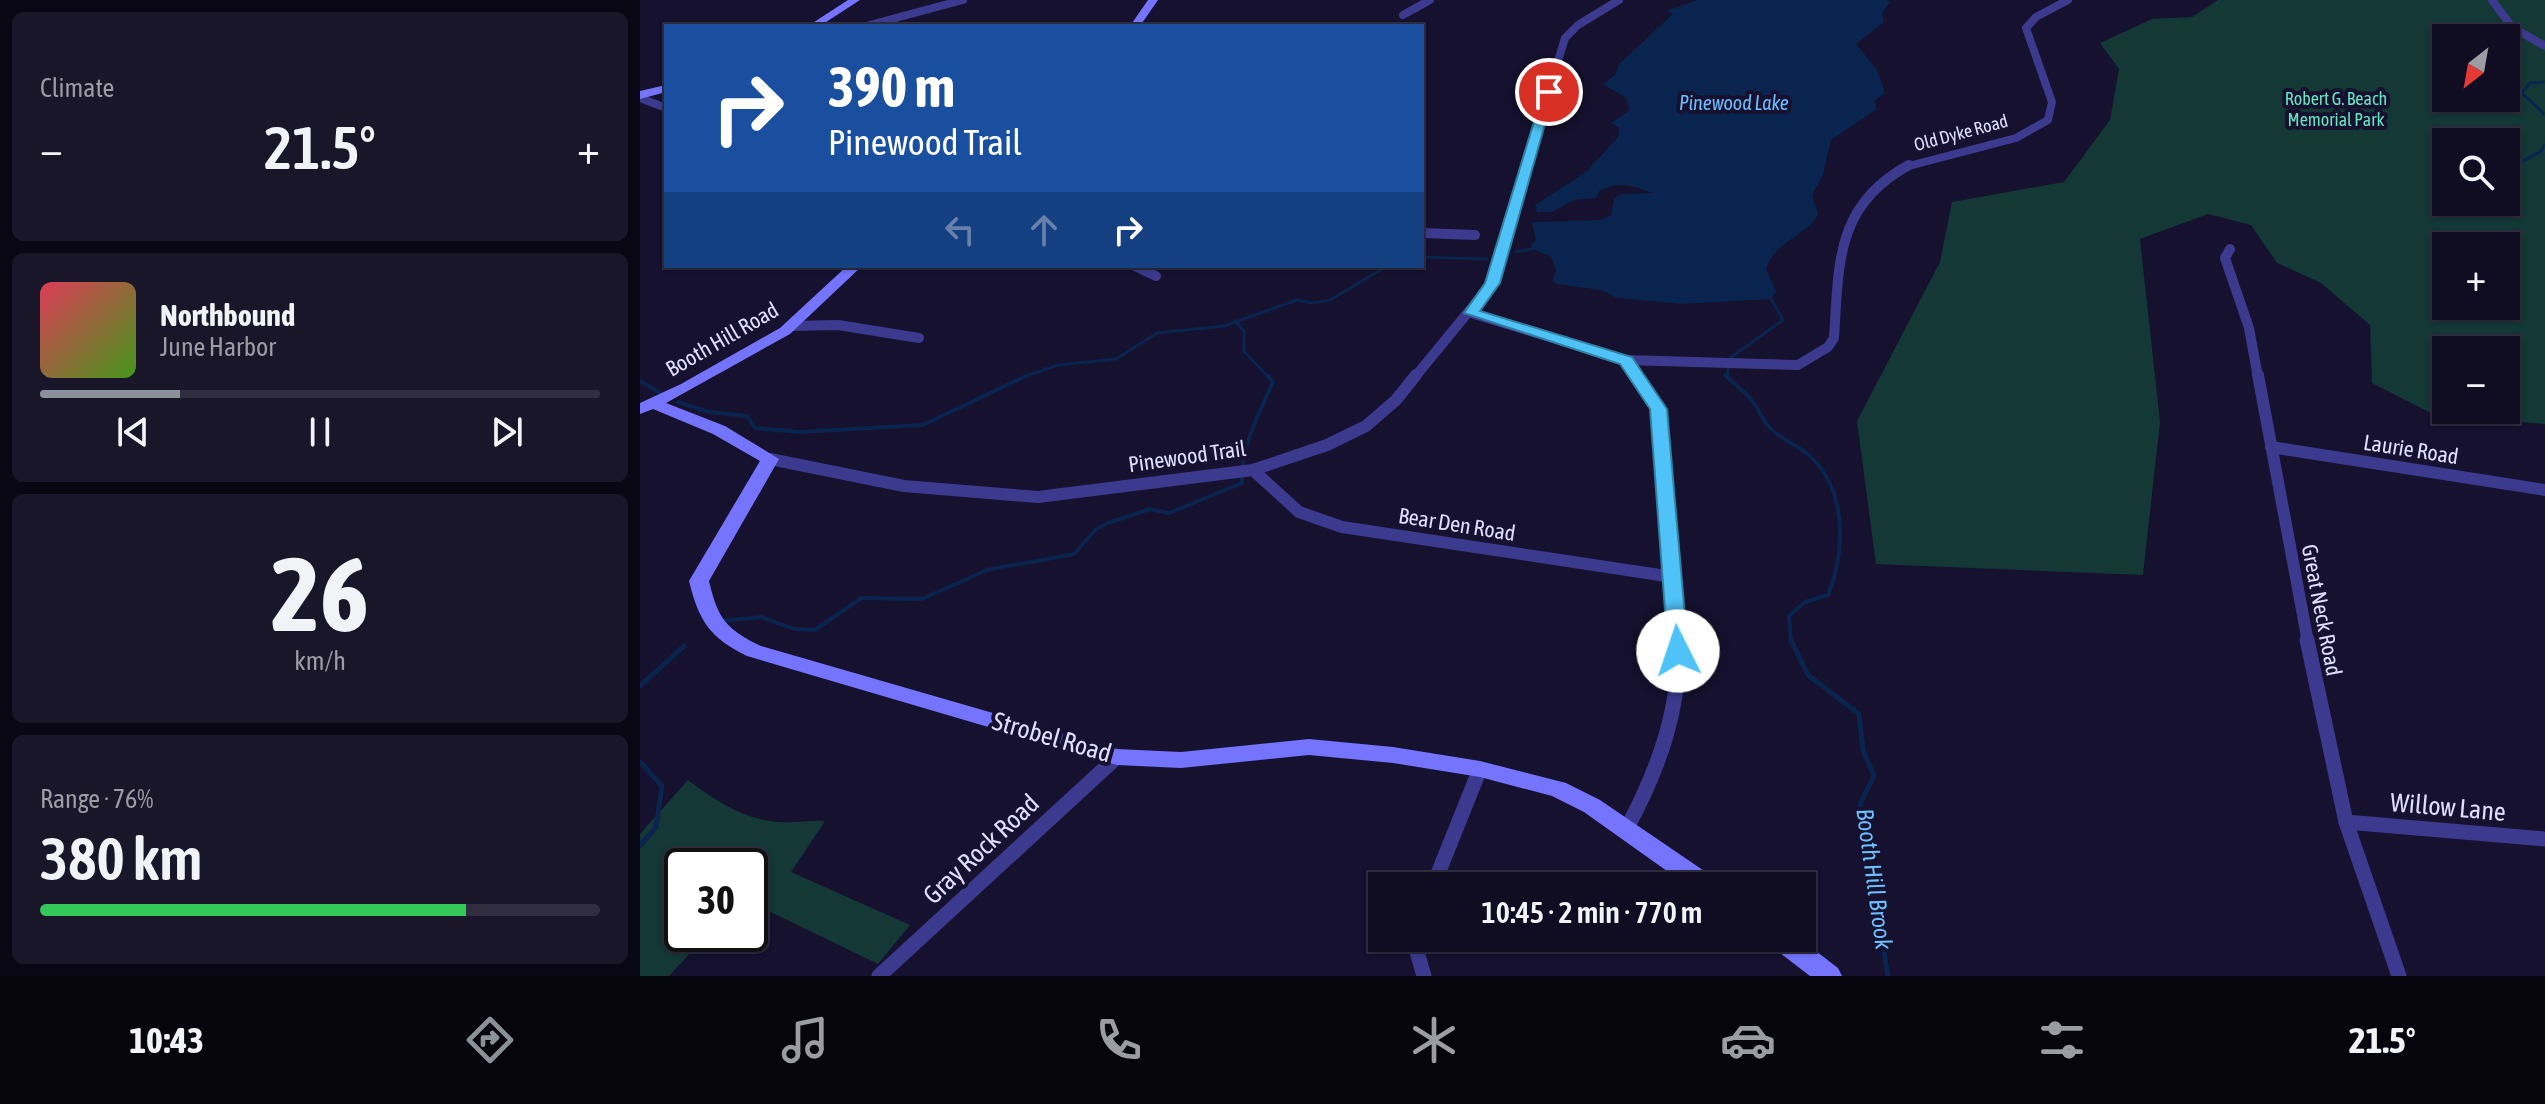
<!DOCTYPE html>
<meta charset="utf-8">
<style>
:root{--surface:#100d22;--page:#19162a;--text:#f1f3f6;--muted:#9c9ca5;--line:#302d40;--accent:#8c9099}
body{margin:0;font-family:"Asap Condensed",sans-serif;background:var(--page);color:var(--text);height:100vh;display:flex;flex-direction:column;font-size:30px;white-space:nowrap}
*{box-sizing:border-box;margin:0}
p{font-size:26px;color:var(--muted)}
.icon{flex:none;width:44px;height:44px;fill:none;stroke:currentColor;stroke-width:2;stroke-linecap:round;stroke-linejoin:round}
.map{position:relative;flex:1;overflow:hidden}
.side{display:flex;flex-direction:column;gap:12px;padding:12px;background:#090713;width:640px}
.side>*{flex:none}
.guide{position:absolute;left:24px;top:24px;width:760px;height:244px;border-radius:0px;box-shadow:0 2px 6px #0004,0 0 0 2px var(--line);background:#1a4fa0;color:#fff;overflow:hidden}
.needle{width:52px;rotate:211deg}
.buttons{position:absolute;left:1792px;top:24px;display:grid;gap:16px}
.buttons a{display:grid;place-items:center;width:88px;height:88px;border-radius:0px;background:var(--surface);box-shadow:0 2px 6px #0004,0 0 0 2px var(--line);font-size:40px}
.speed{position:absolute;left:24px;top:848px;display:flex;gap:16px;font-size:40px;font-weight:700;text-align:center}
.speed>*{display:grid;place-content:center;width:104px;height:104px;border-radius:50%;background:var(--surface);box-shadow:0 2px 6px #0004,0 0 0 2px var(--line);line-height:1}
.speed .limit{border:4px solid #111;border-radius:12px;background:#fff;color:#111}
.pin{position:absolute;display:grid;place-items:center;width:68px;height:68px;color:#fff;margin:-34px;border:4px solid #fff;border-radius:50%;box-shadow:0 2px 8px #0007}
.me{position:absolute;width:88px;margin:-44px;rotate:356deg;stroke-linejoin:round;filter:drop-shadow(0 0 6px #0008)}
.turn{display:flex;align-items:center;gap:28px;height:168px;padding:0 32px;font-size:36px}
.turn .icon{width:104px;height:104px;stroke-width:2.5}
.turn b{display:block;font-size:56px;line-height:68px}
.lanes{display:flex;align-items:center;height:76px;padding:0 32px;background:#0003;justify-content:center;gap:40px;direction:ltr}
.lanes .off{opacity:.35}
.big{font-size:60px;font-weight:600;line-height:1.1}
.side .tile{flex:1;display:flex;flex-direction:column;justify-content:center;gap:12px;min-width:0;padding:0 28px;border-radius:12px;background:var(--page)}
.side .dial{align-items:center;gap:0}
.dial b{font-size:104px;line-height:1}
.song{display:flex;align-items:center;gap:24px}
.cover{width:96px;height:96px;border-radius:12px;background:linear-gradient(135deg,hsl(350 70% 55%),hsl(100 70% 35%))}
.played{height:8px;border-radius:4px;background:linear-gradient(90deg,var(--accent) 25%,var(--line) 25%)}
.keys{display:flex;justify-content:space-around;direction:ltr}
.heat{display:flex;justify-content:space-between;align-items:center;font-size:44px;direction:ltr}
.charge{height:12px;border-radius:6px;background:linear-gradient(90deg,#34c759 76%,var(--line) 0)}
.trip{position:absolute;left:728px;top:872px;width:448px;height:80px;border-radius:0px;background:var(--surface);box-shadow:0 2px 6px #0004,0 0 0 2px var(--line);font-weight:600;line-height:80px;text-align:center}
.tab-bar{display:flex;height:128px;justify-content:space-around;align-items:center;background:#06050e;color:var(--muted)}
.tab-bar .icon{width:56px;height:56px}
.tab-bar .active{color:var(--accent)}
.tab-bar b{font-size:36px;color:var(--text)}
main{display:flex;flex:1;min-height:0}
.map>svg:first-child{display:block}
.green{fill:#133836;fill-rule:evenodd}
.water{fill:#09244e}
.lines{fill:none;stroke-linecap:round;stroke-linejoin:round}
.stream-far2{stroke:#09244e;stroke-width:3}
.stream-far1{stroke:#09244e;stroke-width:4}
.stream{stroke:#09244e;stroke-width:5}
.street-far3{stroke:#3b3a8e;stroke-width:8}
.street-far2{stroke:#3b3a8e;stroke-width:10}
.street-far1{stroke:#3b3a8e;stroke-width:12}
.street{stroke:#3b3a8e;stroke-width:15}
.secondary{fill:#7474ff;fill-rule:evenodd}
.route{fill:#4fc3f7;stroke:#337fa1;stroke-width:2}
.labels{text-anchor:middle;stroke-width:8;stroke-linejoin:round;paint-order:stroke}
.far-park-label{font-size:18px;fill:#63e6c2;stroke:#15112e}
.far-street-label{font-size:18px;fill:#e0ddff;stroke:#15112e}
.far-water-label{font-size:20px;font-style:italic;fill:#6bbeff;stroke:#15112e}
.street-label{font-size:22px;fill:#e0ddff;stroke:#15112e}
.water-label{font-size:24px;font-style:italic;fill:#6bbeff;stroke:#15112e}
.near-street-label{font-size:26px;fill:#e0ddff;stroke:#15112e}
</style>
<main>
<section class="side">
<div class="tile"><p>Climate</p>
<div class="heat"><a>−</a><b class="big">21.5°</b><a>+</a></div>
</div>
<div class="tile">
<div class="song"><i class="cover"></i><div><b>Northbound</b><p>June Harbor</p></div></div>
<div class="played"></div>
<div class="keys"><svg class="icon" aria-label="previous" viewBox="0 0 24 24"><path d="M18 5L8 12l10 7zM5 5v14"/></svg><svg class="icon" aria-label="pause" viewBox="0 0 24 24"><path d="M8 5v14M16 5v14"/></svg><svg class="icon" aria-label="next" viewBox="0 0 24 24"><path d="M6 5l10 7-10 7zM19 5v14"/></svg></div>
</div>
<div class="tile dial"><b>26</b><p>km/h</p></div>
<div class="tile"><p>Range · 76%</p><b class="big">380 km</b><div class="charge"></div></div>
</section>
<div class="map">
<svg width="1905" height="976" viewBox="0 0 1905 976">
<rect width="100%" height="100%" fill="#15112e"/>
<!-- green -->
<g class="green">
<path d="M1578,0H1905V424L1795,415L1732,383L1730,325L1681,283L1637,263L1611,225L1568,214L1500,239L1520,422L1503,575L1236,564L1217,421L1300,262L1312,202L1424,182L1470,120L1479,69L1460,43L1512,19L1552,17ZM1806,38H1866V98H1806ZM1806,142H1866V202H1806ZM1806,246H1866V306H1806ZM1806,350H1866V410H1806Z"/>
<path d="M48,780C76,801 104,820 140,822C155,823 170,820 185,821L151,872L270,925L238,964L110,902V866H42V934H68L29,976H0V834Z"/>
</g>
<!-- water -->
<path class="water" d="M1058,0H1247L1250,2L1242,14L1244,22L1216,44L1237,70L1245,93L1234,101L1237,109L1191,140L1183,175L1172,195L1178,214C1169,235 1135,240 1126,269L1136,292L1131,299L1042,304L977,298L961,290L917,284L912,281L916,270L911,257L893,249L891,244L896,241L892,222L961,220L971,215L974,199L980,194L1013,193C993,186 981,181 960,190L956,198L934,200L912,212H897L895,205L946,172L978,137L979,128L971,123L990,110L986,98L963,84L975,75L979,64L1033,14L1026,11Z"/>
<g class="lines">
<!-- stream-far2 -->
<g class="stream-far2">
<path d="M1886,88L1890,83L1905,82"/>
<path d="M1884,90L1882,93L1905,115"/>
<path d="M1866,170L1900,152L1905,145"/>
<path d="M876,252L897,248"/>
<path d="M782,257L847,259"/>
<path d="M595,321L604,331V351L628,377"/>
<path d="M383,377L418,365L476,359L517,333L584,326L657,300L672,303L690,300L747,266"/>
<path d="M1087,377L1090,358L1143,320L1130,297"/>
</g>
<!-- stream-far1 -->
<g class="stream-far1">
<path d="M1085,375C1094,384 1105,391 1112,401C1119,409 1122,419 1129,427C1142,441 1161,446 1174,460C1207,495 1205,553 1188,595L1165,602L1149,616L1151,642"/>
<path d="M0,381L20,393"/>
<path d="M38,402L69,412L107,416L115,428L160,432L283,425L388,375"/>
<path d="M81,621L122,617L154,629L175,630L221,598L282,599L347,570L434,554L456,529L468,523L510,509L529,513L602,483C600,447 619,414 633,382L627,375"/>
</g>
<!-- stream -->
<g class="stream">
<path d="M1151,640L1168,675L1219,714L1223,750L1234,776L1220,804L1248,976"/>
<path d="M0,686L44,646"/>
<path d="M0,762L22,786L16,827L0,846"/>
</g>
<!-- street-far3 -->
<g class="street-far3">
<path d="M1852,0L1872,27L1905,46"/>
<path d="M763,15L790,0"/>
<path d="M226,26L323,0"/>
<path d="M0,98L26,108"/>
<path d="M886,167L925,38L938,25L979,0"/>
<path d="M1265,167L1376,138L1408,120L1412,102L1386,28L1396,17L1428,0"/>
</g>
<!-- street-far2 -->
<g class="street-far2">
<path d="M782,233L835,235"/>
<path d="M1590,249L1585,258L1609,328L1618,377"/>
<path d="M495,266L516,276"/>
<path d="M831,313L986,360L997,377"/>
<path d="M151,326L198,325L279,338"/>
<path d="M986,360L1158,365L1188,347L1194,338C1199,264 1195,205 1269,165"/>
<path d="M775,377L852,283L887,165"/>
</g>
<!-- street-far1 -->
<g class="street-far1">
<path d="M996,375L1018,409L1037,642"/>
<path d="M1618,375L1668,642"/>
<path d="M1631,447L1905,490"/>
<path d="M130,459L264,486L398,497L613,470L687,445L726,426L756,400L776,375"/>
<path d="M613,470L659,512L702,527L1033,577"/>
</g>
<!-- street -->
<g class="street">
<path d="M1667,640L1706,822L1759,976"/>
<path d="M1706,822L1905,839"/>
<path d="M987,828C1017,772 1043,706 1037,640"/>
<path d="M793,886L840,769"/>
<path d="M778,938L777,952L784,976"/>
<path d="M239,976L477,757"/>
</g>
<!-- secondary -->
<g class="secondary">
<path d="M208,0H220L180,26H168Z"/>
<path d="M508,0H518L500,26H490Z"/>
<path d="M26,85V92L0,99V91Z"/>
<path d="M207,266H222L150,334L26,403L85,426L139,459L69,581C78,619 86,629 121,646L477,749L541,752L669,739L753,747L840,761L926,783L960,800L1076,879L1079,886H1048L944,812L912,796L840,777L753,763L669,755L541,768L477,765L107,656C69,637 59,621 49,581L120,461L73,434L13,409L0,414V403L41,384L140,328Z"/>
<path d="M1127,938H1159L1198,968L1202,976H1170L1131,946Z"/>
</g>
</g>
<!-- route -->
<path class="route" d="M909,88L914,92L860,283L840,311L992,357L1027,409L1048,651L1038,658L1028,651L1010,409L980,364L824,313L845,283L903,92Z"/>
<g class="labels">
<!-- far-park labels -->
<g class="far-park-label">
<text x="1696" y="105">Robert G. Beach<tspan x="1696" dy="21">Memorial Park</tspan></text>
</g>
<!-- far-street labels -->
<g class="far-street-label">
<text transform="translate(1321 133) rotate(-15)" y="6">Old Dyke Road</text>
</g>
<!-- far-water labels -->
<g class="far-water-label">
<text x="1094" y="110">Pinewood Lake</text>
</g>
<!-- street labels -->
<g class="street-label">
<text transform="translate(82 339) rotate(-30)" y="8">Booth Hill Road</text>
<text transform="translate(1771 449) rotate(9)" y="8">Laurie Road</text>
<text transform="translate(547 456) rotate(-8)" y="8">Pinewood Trail</text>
<text transform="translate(817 524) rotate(9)" y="8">Bear Den Road</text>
<text transform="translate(1682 610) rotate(79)" y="8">Great Neck Road</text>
</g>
<!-- water labels -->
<g class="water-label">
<text transform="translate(1234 879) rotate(82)" y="8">Booth Hill Brook</text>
</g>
<!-- near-street labels -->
<g class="near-street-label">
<text transform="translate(412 737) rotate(16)" y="9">Strobel Road</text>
<text transform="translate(1808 807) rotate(5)" y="9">Willow Lane</text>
<text transform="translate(341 849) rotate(-43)" y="9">Gray Rock Road</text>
</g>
</g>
</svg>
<div class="buttons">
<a><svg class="needle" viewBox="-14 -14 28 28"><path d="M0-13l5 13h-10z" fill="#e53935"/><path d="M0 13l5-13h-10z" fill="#9c9ca5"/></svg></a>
<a><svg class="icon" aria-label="search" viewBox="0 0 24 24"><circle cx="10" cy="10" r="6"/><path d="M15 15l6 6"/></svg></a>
<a>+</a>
<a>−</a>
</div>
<div class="speed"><div class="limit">30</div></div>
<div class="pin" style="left:909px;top:92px;background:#d93025"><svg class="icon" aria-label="arrive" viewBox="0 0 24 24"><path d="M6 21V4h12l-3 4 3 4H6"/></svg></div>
<svg class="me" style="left:1038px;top:651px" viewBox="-20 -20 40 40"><circle r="19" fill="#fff"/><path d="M0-13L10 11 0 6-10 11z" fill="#4fc3f7"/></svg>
<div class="trip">10:45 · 2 min · 770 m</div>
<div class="guide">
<div class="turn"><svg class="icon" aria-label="right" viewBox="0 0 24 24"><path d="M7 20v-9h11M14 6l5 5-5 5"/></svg><div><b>390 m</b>Pinewood Trail</div></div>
<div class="lanes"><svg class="icon off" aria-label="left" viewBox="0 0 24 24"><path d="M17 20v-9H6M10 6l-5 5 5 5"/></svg><svg class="icon off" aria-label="ahead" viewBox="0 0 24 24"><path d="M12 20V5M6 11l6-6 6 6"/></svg><svg class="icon" aria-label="right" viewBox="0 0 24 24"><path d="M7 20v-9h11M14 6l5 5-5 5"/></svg></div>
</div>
</div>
</main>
<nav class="tab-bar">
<b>10:43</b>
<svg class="icon active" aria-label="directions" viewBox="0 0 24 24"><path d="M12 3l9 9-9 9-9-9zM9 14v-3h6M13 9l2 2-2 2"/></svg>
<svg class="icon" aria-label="music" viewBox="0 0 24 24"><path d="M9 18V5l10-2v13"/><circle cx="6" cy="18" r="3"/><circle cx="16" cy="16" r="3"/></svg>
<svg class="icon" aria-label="phone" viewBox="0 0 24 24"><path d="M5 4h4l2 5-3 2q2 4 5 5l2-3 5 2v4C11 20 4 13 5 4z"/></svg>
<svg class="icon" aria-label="climate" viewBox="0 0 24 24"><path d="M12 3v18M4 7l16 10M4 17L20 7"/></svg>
<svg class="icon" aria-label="car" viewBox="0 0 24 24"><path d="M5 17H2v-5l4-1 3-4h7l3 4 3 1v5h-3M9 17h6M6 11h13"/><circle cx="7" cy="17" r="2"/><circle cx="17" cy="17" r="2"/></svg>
<svg class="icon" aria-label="filters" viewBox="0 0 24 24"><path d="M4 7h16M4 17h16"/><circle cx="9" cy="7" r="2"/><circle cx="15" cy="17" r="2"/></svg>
<b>21.5°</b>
</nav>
